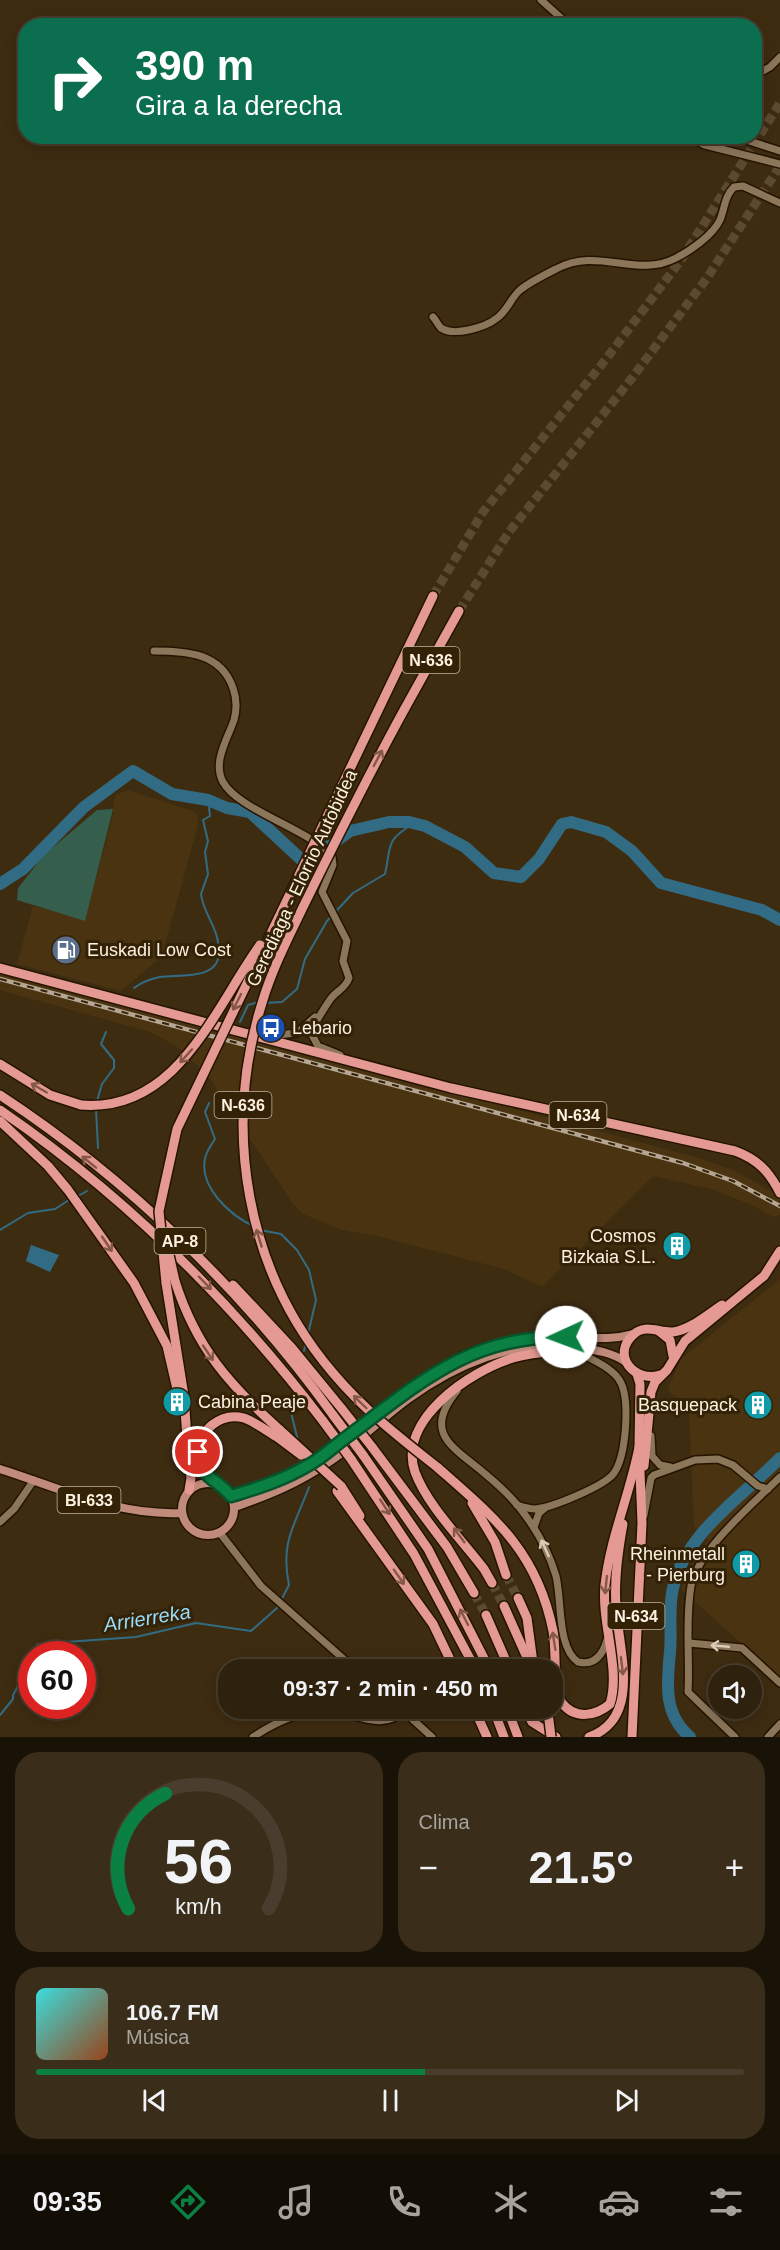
<!DOCTYPE html>
<html lang="es">
<meta charset="utf-8">
<style>
:root{--surface:#2e210d;--page:#3a2e1b;--text:#f1f3f6;--muted:#a7a39d;--line:#493e2e;--accent:#0b8043}
body{margin:0;font-family:Arial,sans-serif;background:var(--page);color:var(--text);height:100vh;display:flex;flex-direction:column;font-size:22px;white-space:nowrap}
*{box-sizing:border-box;margin:0}
p{font-size:20px;color:var(--muted)}
.icon{flex:none;width:33px;height:33px;fill:none;stroke:currentColor;stroke-width:2;stroke-linecap:round;stroke-linejoin:round}
.map{position:relative;height:1737px;overflow:hidden}
.panel{display:flex;flex-direction:column;gap:15px;padding:15px;background:#191207;flex:1}
.panel>*{flex:none}
.banner{position:absolute;left:18px;top:18px;width:744px;height:126px;border-radius:24px;box-shadow:0 3px 15px #0003,0 0 0 2px var(--line);background:#0b6e4f;color:#fff;overflow:hidden}
.tools{position:absolute;left:708px;top:1665px;display:grid;gap:12px}
.tools a{display:grid;place-items:center;width:54px;height:54px;border-radius:50%;background:var(--surface);box-shadow:0 3px 15px #0003,0 0 0 2px var(--line);font-size:30px}
.speed{position:absolute;left:18px;top:1641px;display:flex;gap:12px;font-size:30px;font-weight:700;text-align:center}
.speed>*{display:grid;place-content:center;width:78px;height:78px;border-radius:50%;background:var(--surface);box-shadow:0 3px 15px #0003,0 0 0 2px var(--line);line-height:1}
.speed .limit{border:9px solid #d22;background:#fff;color:#111}
.pin{position:absolute;display:grid;place-items:center;width:51px;height:51px;color:#fff;margin:-26px;border:3px solid #fff;border-radius:50%;box-shadow:0 2px 6px #0007}
.me{position:absolute;width:66px;margin:-33px;rotate:268deg;stroke-linejoin:round;filter:drop-shadow(0 0 4px #0008)}
.turn{display:flex;align-items:center;gap:21px;height:126px;padding:0 18px;font-size:27px}
.turn .icon{width:78px;height:78px;stroke-width:2.5}
.turn b{display:block;font-size:42px;line-height:51px}
.big{font-size:45px;font-weight:700;line-height:1.1}
.panel .widget{flex:1;display:flex;flex-direction:column;justify-content:center;gap:9px;min-width:0;padding:0 21px;border-radius:24px;background:var(--page)}
.panel .dial{align-items:center;gap:0}
.dial svg{height:156px;overflow:visible;fill:none;stroke:var(--line);stroke-width:7;stroke-linecap:round;text-anchor:middle}
.dial text{fill:var(--text);stroke:none}
.song{display:flex;align-items:center;gap:18px}
.cover{width:72px;height:72px;border-radius:9px;background:linear-gradient(135deg,hsl(180 70% 55%),hsl(20 70% 35%))}
.played{height:6px;border-radius:3px;background:linear-gradient(90deg,var(--accent) 55%,var(--line) 55%)}
.keys{display:flex;justify-content:space-around;direction:ltr}
.heat{display:flex;justify-content:space-between;align-items:center;font-size:33px;direction:ltr}
.panel .tiles{flex:1;display:grid;gap:15px;grid-template-columns:1fr 1fr}
.widget:last-child{grid-column:span 2}
.trip{position:absolute;left:218px;top:1659px;width:345px;height:60px;border-radius:24px;background:var(--surface);box-shadow:0 3px 15px #0003,0 0 0 2px var(--line);font-weight:700;line-height:60px;text-align:center}
.tabs{display:flex;height:96px;justify-content:space-around;align-items:center;background:#120d05;color:var(--muted)}
.tabs .icon{width:42px;height:42px}
.tabs .on{color:var(--accent)}
.tabs b{font-size:27px;color:var(--text)}
.map>svg:first-child{display:block}
.built{fill:#493310}
.green{fill:#355e4c}
.water{fill:#326c84}
.lines{fill:none;stroke-linecap:round;stroke-linejoin:round}
.stream{stroke:#326c84;stroke-width:2}
.river{stroke:#326c84;stroke-width:12}
.highway-tunnel{stroke:#5b4a30;stroke-width:9;stroke-dasharray:9 4.5;stroke-linecap:butt}
.minor-casing{stroke:#241400;stroke-width:10}
.major-casing{stroke:#241400;stroke-width:11}
.highway-casing{stroke:#241400;stroke-width:12}
.minor{stroke:#8b765a;stroke-width:7}
.major{stroke:#c18b7c;stroke-width:8}
.highway{stroke:#e59993;stroke-width:9}
.rail-casing{stroke:#b4a692;stroke-width:4.5}
.rail{stroke:#332206;stroke-width:2;stroke-dasharray:7;stroke-linecap:butt}
.highway-bridge-casing{stroke:#241400;stroke-width:12;stroke-linecap:butt}
.highway-bridge{stroke:#e59993;stroke-width:9}
.oneway{stroke:#835845}
.oneway2{stroke:#dbccb9}
.route-casing{stroke:#07532c;stroke-width:15}
.route{stroke:#0b8043;stroke-width:10}
.labels{text-anchor:middle;stroke-width:6;stroke-linejoin:round;paint-order:stroke}
.shield{fill:#332206;stroke:#c0b3a0;stroke-width:1.5}
.shield-label{font-size:16px;font-weight:bold;fill:#fdf1e2}
.street-label{font-size:18px;fill:#fdf1e2;stroke:#332206}
.poi-label{font-size:18px;fill:#fdf1e2;stroke:#332206;text-anchor:start}
.water-label{font-size:20px;font-style:italic;fill:#98dcfc;stroke:#332206}
</style>
<div class="map">
<svg width="780" height="1737" viewBox="0 0 780 1737">
<rect width="100%" height="100%" fill="#3e2c11"/>
<!-- built -->
<g class="built">
<path d="M128,790L192,811L197,815L198,825L162,956L121,991L17,964L33,906L85,920L112,819L115,795Z"/>
<path d="M0,973L696,1157L735,1171L780,1196V1215L773,1217L752,1205L711,1189L653,1176L542,1287L504,1269L377,1236L342,1230L303,1214L293,1204L209,1077L175,1045L150,1032L0,990Z"/>
<path d="M780,1279V1678L682,1590L684,1575L708,1540L694,1526L689,1408L667,1390L682,1358Z"/>
</g>
<!-- green -->
<path class="green" d="M113,809L85,921L17,900L18,888L44,855L97,810Z"/>
<!-- water -->
<path class="water" d="M31,1245L59,1255L50,1272L26,1261Z"/>
<g class="lines">
<!-- stream -->
<g class="stream">
<path d="M134,988C142,982 149,979 160,977C178,974 218,981 219,953C220,929 203,914 201,894L208,874L205,852L208,841L203,820L210,816L208,800"/>
<path d="M265,1003L282,1002L297,989L305,959L327,921L353,893L385,874C392,844 384,842 414,823"/>
<path d="M240,1022L248,1005L259,1002"/>
<path d="M97,1101L102,1084L114,1068V1060L101,1044L106,1032"/>
<path d="M209,1103L205,1112L215,1139C212,1144 208,1149 206,1155C196,1186 231,1216 255,1227"/>
<path d="M96,1109L98,1148"/>
<path d="M78,1196L87,1191"/>
<path d="M0,1230L28,1213L55,1209L69,1200"/>
<path d="M260,1230L281,1234L297,1250L309,1270L316,1300L308,1334"/>
<path d="M304,1351L306,1342"/>
<path d="M292,1399L290,1408L298,1441"/>
<path d="M0,1715L13,1699V1695C25,1678 22,1658 38,1644L136,1637L196,1623L251,1631L277,1608L289,1585C280,1542 295,1525 309,1487"/>
</g>
<!-- river -->
<g class="river">
<path d="M0,884L23,869L84,807L133,771L172,794L208,800L227,808L250,812L305,863L350,831L389,822H409L425,826L465,847L494,873L521,877L539,859L562,824L571,822L606,832L632,851L661,883L762,910L780,920"/>
<path d="M690,1737C663,1714 667,1684 670,1652C672,1632 668,1608 673,1588C686,1532 742,1497 780,1458"/>
</g>
<!-- highway-tunnel -->
<g class="highway-tunnel">
<path d="M433,596L483,512L606,359L681,260L780,103"/>
<path d="M459,611L509,532L632,378L707,278L780,166"/>
<path d="M177,1389L181,1414"/>
<path d="M506,1575L518,1598"/>
<path d="M492,1583L504,1606"/>
<path d="M474,1593L486,1615"/>
</g>
<!-- minor casing -->
<g class="minor-casing">
<g id="minor">
<path d="M541,0L570,26"/>
<path d="M754,76L770,67L780,57"/>
<path d="M687,136L705,145L780,164"/>
<path d="M734,136L780,151"/>
<path d="M433,317C436,320 438,325 441,328C454,337 486,327 497,318C507,311 511,298 520,290C530,282 544,275 556,269C599,246 636,279 676,258C690,251 713,235 720,220C725,208 724,197 734,187L743,186L780,203"/>
<path d="M154,651C187,651 221,653 233,688C237,699 237,709 234,720C228,738 212,762 223,782C239,811 312,830 332,857L333,865L322,892L347,941L343,961L349,978C346,987 339,990 333,996C329,1000 311,1029 311,1033L318,1046L340,1055"/>
<path d="M266,1036L297,1033L315,1017"/>
<path d="M457,1391C422,1433 453,1447 484,1473C500,1486 516,1501 528,1519C540,1536 550,1556 556,1576C562,1600 557,1648 578,1662C595,1666 603,1654 607,1640"/>
<path d="M651,1436L652,1456L660,1465L670,1467"/>
<path d="M517,1505C523,1507 529,1509 535,1509C551,1508 605,1486 614,1473C626,1456 630,1402 621,1383C614,1367 587,1358 573,1349"/>
<path d="M644,1515L651,1478L654,1475L695,1460L718,1459L733,1465L758,1486L768,1489"/>
<path d="M0,1522L14,1509L34,1480"/>
<path d="M534,1527L539,1513L545,1508"/>
<path d="M220,1533L261,1586L356,1670"/>
<path d="M689,1643L742,1648L780,1683"/>
<path d="M400,1708L432,1737"/>
<path d="M253,1737C274,1723 297,1712 323,1710C348,1709 382,1734 403,1711"/>
<path d="M735,1737L688,1692C690,1657 685,1621 691,1586C698,1550 754,1503 780,1477"/>
<path d="M768,1737L780,1724"/>
</g>
</g>
<!-- major casing -->
<g class="major-casing">
<g id="major">
<path d="M0,1469C60,1488 117,1516 181,1513"/>
<circle cx="208" cy="1509" r="26"/>
<path d="M231,1496C258,1488 283,1480 307,1466C363,1435 405,1384 463,1356C498,1340 537,1336 575,1337C596,1338 612,1340 633,1334"/>
<path d="M235,1507C269,1495 299,1483 329,1462C357,1443 381,1419 408,1399C455,1365 514,1339 574,1347C594,1350 609,1351 626,1362"/>
</g>
</g>
<!-- highway casing -->
<g class="highway-casing">
<g id="highway">
<path d="M404,710L459,611"/>
<path d="M336,798L433,596"/>
<path d="M0,968L451,1088L735,1151C757,1159 769,1171 780,1193"/>
<path d="M0,1064L50,1095L81,1105"/>
<path d="M0,1095C128,1179 244,1291 333,1415"/>
<path d="M0,1110C124,1195 232,1302 323,1421"/>
<path d="M0,1121L48,1166L68,1190L134,1283L167,1346L177,1389"/>
<path d="M175,1281C196,1347 229,1385 280,1430"/>
<path d="M166,1283L184,1396L188,1452"/>
<path d="M233,1285L292,1348L342,1409"/>
<path d="M659,1331L670,1340L673,1356"/>
<path d="M660,1375C634,1383 611,1355 633,1335C645,1323 659,1333 673,1332C690,1330 708,1314 722,1305"/>
<path d="M372,1447L447,1547L474,1593"/>
<path d="M187,1448L191,1478L189,1490"/>
<path d="M363,1455L428,1549L490,1670"/>
<path d="M351,1459L414,1554L476,1670"/>
<path d="M644,1466L651,1392L655,1382L667,1370L685,1341L764,1276L780,1251"/>
<path d="M437,1467C495,1518 537,1551 553,1631C557,1650 552,1688 562,1703C575,1720 596,1716 610,1704C621,1669 601,1623 605,1585C610,1538 630,1494 639,1447"/>
<path d="M213,1483C207,1474 199,1464 199,1453C198,1430 221,1412 244,1418C255,1422 267,1431 277,1437"/>
<path d="M341,1486L360,1516"/>
<path d="M337,1491L433,1624L455,1670"/>
<path d="M472,1503L495,1542L506,1575"/>
<path d="M492,1583L484,1569C462,1540 427,1505 415,1472C397,1420 470,1371 513,1358C534,1352 559,1351 581,1348"/>
<path d="M518,1598L527,1618L534,1670"/>
<path d="M504,1606L529,1662"/>
<path d="M486,1615L510,1670"/>
<path d="M474,1708L487,1737"/>
<path d="M493,1708L504,1737"/>
<path d="M507,1708L518,1737"/>
<path d="M525,1708L532,1722L556,1737"/>
<path d="M545,1708L549,1720"/>
<path d="M589,1737C643,1718 618,1649 616,1606C614,1579 618,1551 623,1524"/>
<path d="M632,1737L642,1523L639,1447L640,1384L637,1374"/>
</g>
</g>
<!-- minor -->
<use href="#minor" class="minor"/>
<!-- major -->
<use href="#major" class="major"/>
<!-- highway -->
<use href="#highway" class="highway"/>
<!-- rail casing -->
<g class="rail-casing">
<path id="rail" d="M0,979L683,1163L733,1181L780,1206"/>
</g>
<!-- rail -->
<use href="#rail" class="rail"/>
<!-- highway-bridge casing -->
<g class="highway-bridge-casing">
<g id="highway-bridge">
<path d="M404,710C369,774 337,838 305,903C289,936 272,969 262,1003C222,1130 246,1271 333,1373C363,1409 400,1438 437,1467"/>
<path d="M81,1105C177,1113 214,1009 260,945"/>
<path d="M167,1246L175,1281"/>
<path d="M166,1283L159,1211L177,1129L336,798"/>
<path d="M342,1409L372,1447"/>
<path d="M333,1415L363,1455"/>
<path d="M323,1421L351,1459"/>
<path d="M280,1430L341,1486"/>
<path d="M277,1437L301,1455"/>
<path d="M549,1720L551,1737"/>
</g>
</g>
<!-- highway-bridge -->
<use href="#highway-bridge" class="highway-bridge"/>
</g>
<!-- one-way arrows -->
<defs><path id="oneway-shaft" d="M-6 0H5M1.5-3L5.5 0L1.5 3" fill="none" stroke-width="1.6" stroke-linecap="round" stroke-linejoin="round" transform="scale(1.5)"/></defs>
<g class="oneway">
<use href="#oneway-shaft" transform="translate(378 758) rotate(-62)"/>
<use href="#oneway-shaft" transform="translate(237 1002) rotate(117)"/>
<use href="#oneway-shaft" transform="translate(186 1056) rotate(132)"/>
<use href="#oneway-shaft" transform="translate(39 1088) rotate(-150)"/>
<use href="#oneway-shaft" transform="translate(89 1162) rotate(-141)"/>
<use href="#oneway-shaft" transform="translate(259 1238) rotate(-107)"/>
<use href="#oneway-shaft" transform="translate(107 1244) rotate(56)"/>
<use href="#oneway-shaft" transform="translate(205 1283) rotate(46)"/>
<use href="#oneway-shaft" transform="translate(208 1353) rotate(56)"/>
<use href="#oneway-shaft" transform="translate(360 1402) rotate(-136)"/>
<use href="#oneway-shaft" transform="translate(385 1507) rotate(57)"/>
<use href="#oneway-shaft" transform="translate(459 1535) rotate(-127)"/>
<use href="#oneway-shaft" transform="translate(399 1577) rotate(55)"/>
<use href="#oneway-shaft" transform="translate(606 1585) rotate(96)"/>
<use href="#oneway-shaft" transform="translate(464 1617) rotate(-117)"/>
<use href="#oneway-shaft" transform="translate(554 1641) rotate(-99)"/>
<use href="#oneway-shaft" transform="translate(622 1666) rotate(83)"/>
</g>
<g class="oneway2">
<use href="#oneway-shaft" transform="translate(545 1548) rotate(-114)"/>
<use href="#oneway-shaft" transform="translate(720 1646) rotate(-175)"/>
</g>
<g class="lines">
<!-- route casing -->
<g class="route-casing">
<path id="route" d="M198,1452C203,1482 216,1477 231,1496C258,1488 283,1480 307,1466C322,1458 334,1446 348,1436C419,1383 471,1335 566,1337"/>
</g>
<!-- route -->
<use href="#route" class="route"/>
</g>
<!-- icons -->
<defs>
<g id="fuel-disc" transform="scale(1.5)"><circle r="9.5" fill="#5c6f8a" stroke="#332206"/><path d="M-5.5-6h7V0h2V4h1.3V-2.5L3-4.5l.8-.8L6-3V5H2.5V1h-1V6h-7ZM-4.2-4.7v3.2H.2V-4.7Z" fill="#fff"/></g>
<g id="bus-disc" transform="scale(1.5)"><circle r="9.5" fill="#1a4fb4" stroke="#332206"/><path d="M-5-6H5V4H4V6H2V4H-2V6H-4V4H-5ZM-3.5-4V0h7V-4ZM-3.5 1.2v1.5H-2V1.2ZM2 1.2v1.5H3.5V1.2Z" fill="#fff"/></g>
<g id="building-disc" transform="scale(1.5)"><circle r="9.5" fill="#0f9aa8" stroke="#332206"/><path d="M-4-6H4V6H1V3H-1V6H-4ZM-2.5-4.3h1.7v1.8h-1.7ZM.8-4.3h1.7v1.8H.8ZM-2.5-1h1.7V.8h-1.7ZM.8-1h1.7V.8H.8Z" fill="#fff"/></g>
</defs>
<g fill-rule="evenodd">
<use href="#fuel-disc" x="66" y="950"/>
<use href="#bus-disc" x="271" y="1028"/>
<use href="#building-disc" x="677" y="1246"/>
<use href="#building-disc" x="177" y="1402"/>
<use href="#building-disc" x="758" y="1405"/>
<use href="#building-disc" x="746" y="1564"/>
</g>
<g class="labels">
<!-- shield labels -->
<g class="shield">
<rect x="402.5" y="647" width="57" height="26" rx="4.5"/>
<rect x="214.5" y="1092" width="57" height="26" rx="4.5"/>
<rect x="549.5" y="1102" width="57" height="26" rx="4.5"/>
<rect x="154.5" y="1228" width="51" height="26" rx="4.5"/>
<rect x="57.5" y="1487" width="63" height="26" rx="4.5"/>
<rect x="607.5" y="1603" width="57" height="26" rx="4.5"/>
</g>
<g class="shield-label">
<text x="431" y="666">N-636</text>
<text x="243" y="1111">N-636</text>
<text x="578" y="1121">N-634</text>
<text x="180" y="1247">AP-8</text>
<text x="89" y="1506">BI-633</text>
<text x="636" y="1622">N-634</text>
</g>
<!-- street labels -->
<g class="street-label">
<text transform="translate(302 878) rotate(-65)" y="6">Gerediaga - Elorrio Autobidea</text>
</g>
<!-- poi labels -->
<g class="poi-label">
<text x="87" y="956">Euskadi Low Cost</text>
<text x="292" y="1034">Lebario</text>
<text x="656" y="1242" text-anchor="end">Cosmos<tspan x="656" dy="21">Bizkaia S.L.</tspan></text>
<text x="198" y="1408">Cabina Peaje</text>
<text x="737" y="1411" text-anchor="end">Basquepack</text>
<text x="725" y="1560" text-anchor="end">Rheinmetall<tspan x="725" dy="21">- Pierburg</tspan></text>
</g>
<!-- water labels -->
<g class="water-label">
<text transform="translate(147 1618) rotate(-9)" y="7">Arrierreka</text>
</g>
</g>
</svg>
<div class="tools">
<a><svg class="icon" aria-label="sound" viewBox="0 0 24 24"><path d="M4 9h4l5-4v14l-5-4H4zM17 9q2 3 0 6"/></svg></a>
</div>
<div class="speed"><div class="limit">60</div></div>
<div class="pin" style="left:198px;top:1452px;background:#d93025"><svg class="icon" aria-label="arrive" viewBox="0 0 24 24"><path d="M6 21V4h12l-3 4 3 4H6"/></svg></div>
<svg class="me" style="left:566px;top:1337px" viewBox="-20 -20 40 40"><circle r="19" fill="#fff"/><path d="M0-13L10 11 0 6-10 11z" fill="#0b8043"/></svg>
<div class="trip">09:37 · 2 min · 450 m</div>
<div class="banner">
<div class="turn"><svg class="icon" aria-label="right" viewBox="0 0 24 24"><path d="M7 20v-9h11M14 6l5 5-5 5"/></svg><div><b>390 m</b>Gira a la derecha</div></div>
</div>
</div>
<section class="panel">
<div class="tiles">
<div class="widget dial"><svg viewBox="0 0 100 80">
<path d="M14 69A42 42 0 1 1 86 69"/>
<path d="M14 69A42 42 0 0 1 33 10" stroke="#0b8043"/>
<text x="50" y="56" font-size="32" font-weight="700">56</text>
<text x="50" y="72" font-size="11">km/h</text>
</svg></div>
<div class="widget"><p>Clima</p>
<div class="heat"><a>−</a><b class="big">21.5°</b><a>+</a></div>
</div>
<div class="widget">
<div class="song"><i class="cover"></i><div><b>106.7 FM</b><p>Música</p></div></div>
<div class="played"></div>
<div class="keys"><svg class="icon" aria-label="previous" viewBox="0 0 24 24"><path d="M18 5L8 12l10 7zM5 5v14"/></svg><svg class="icon" aria-label="pause" viewBox="0 0 24 24"><path d="M8 5v14M16 5v14"/></svg><svg class="icon" aria-label="next" viewBox="0 0 24 24"><path d="M6 5l10 7-10 7zM19 5v14"/></svg></div>
</div>
</div>
</section>
<nav class="tabs">
<b>09:35</b>
<svg class="icon on" aria-label="directions" viewBox="0 0 24 24"><path d="M12 3l9 9-9 9-9-9zM9 14v-3h6M13 9l2 2-2 2"/></svg>
<svg class="icon" aria-label="music" viewBox="0 0 24 24"><path d="M9 18V5l10-2v13"/><circle cx="6" cy="18" r="3"/><circle cx="16" cy="16" r="3"/></svg>
<svg class="icon" aria-label="phone" viewBox="0 0 24 24"><path d="M5 4h4l2 5-3 2q2 4 5 5l2-3 5 2v4C11 20 4 13 5 4z"/></svg>
<svg class="icon" aria-label="climate" viewBox="0 0 24 24"><path d="M12 3v18M4 7l16 10M4 17L20 7"/></svg>
<svg class="icon" aria-label="car" viewBox="0 0 24 24"><path d="M5 17H2v-5l4-1 3-4h7l3 4 3 1v5h-3M9 17h6M6 11h13"/><circle cx="7" cy="17" r="2"/><circle cx="17" cy="17" r="2"/></svg>
<svg class="icon" aria-label="filters" viewBox="0 0 24 24"><path d="M4 7h16M4 17h16"/><circle cx="9" cy="7" r="2"/><circle cx="15" cy="17" r="2"/></svg>
</nav>
